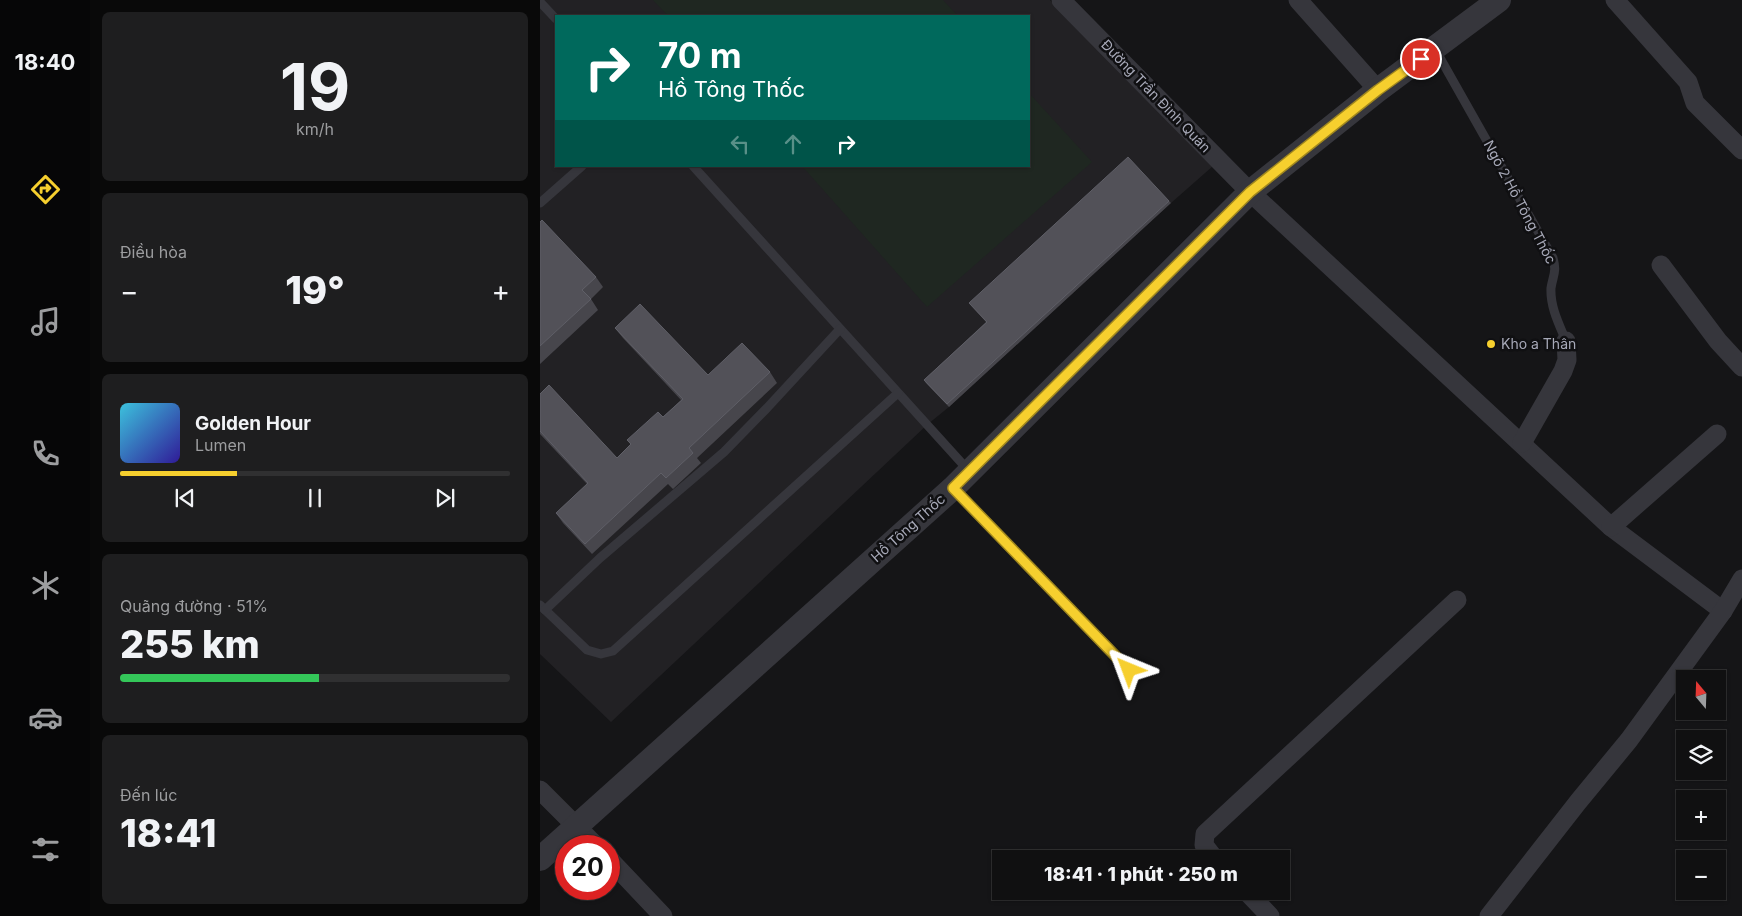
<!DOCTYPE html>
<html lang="vi">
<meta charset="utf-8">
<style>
:root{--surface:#101011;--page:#1e1e1f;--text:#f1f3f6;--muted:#9c9d9f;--line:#303031;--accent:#f6cf2e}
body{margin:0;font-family:Inter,sans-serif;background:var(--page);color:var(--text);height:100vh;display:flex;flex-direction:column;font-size:19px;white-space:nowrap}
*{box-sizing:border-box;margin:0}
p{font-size:16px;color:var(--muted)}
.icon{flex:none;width:28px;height:28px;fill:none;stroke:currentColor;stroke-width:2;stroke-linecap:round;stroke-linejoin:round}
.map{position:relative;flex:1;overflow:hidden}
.side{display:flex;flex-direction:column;gap:12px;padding:12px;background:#090909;width:450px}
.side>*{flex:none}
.hud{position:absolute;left:15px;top:15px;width:475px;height:152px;border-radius:0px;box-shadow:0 1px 4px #0004,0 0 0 1px var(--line);background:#00695c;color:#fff;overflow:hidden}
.needle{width:32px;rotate:341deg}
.controls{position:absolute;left:1136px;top:670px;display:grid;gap:10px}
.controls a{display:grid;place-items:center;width:50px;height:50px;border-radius:0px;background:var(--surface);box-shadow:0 1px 4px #0004,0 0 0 1px var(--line);font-size:25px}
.speed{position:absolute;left:15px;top:835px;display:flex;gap:10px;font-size:25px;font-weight:700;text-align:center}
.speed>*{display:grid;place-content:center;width:65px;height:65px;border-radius:50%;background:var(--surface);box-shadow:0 1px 4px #0004,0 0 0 1px var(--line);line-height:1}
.speed .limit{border:8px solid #d22;background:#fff;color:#111}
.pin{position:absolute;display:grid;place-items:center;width:42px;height:42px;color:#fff;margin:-21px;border:2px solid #fff;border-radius:50%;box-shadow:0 1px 5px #0007}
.me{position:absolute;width:55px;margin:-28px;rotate:316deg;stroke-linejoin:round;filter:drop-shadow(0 0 4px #0008)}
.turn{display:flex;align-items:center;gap:18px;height:105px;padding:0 20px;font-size:22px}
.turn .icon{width:65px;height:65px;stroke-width:2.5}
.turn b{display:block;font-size:35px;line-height:42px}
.lanes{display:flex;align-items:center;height:48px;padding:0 20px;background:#0003;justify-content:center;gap:25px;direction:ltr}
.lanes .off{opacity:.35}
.big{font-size:38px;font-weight:800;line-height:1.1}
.side .tile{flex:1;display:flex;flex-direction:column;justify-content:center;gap:8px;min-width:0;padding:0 18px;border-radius:8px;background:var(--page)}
.side .dial{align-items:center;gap:0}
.dial b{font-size:65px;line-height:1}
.song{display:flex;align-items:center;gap:15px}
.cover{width:60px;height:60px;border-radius:8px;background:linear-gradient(135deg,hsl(190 70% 55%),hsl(250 70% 35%))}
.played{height:5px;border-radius:2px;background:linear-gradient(90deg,var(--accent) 30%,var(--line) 30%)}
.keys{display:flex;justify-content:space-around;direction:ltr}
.heat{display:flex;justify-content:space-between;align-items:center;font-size:28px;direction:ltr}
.charge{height:8px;border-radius:4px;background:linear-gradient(90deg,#34c759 51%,var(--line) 0)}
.trip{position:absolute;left:452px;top:850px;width:298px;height:50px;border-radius:0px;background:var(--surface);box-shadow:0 1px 4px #0004,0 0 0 1px var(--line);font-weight:800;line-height:50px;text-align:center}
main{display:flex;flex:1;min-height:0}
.tab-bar{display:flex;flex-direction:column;width:90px;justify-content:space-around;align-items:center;background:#060607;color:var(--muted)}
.tab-bar .icon{width:35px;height:35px}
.tab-bar .selected{color:var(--accent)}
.tab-bar b{font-size:22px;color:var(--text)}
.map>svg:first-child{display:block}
.built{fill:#222124;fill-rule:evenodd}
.pitch{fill:#1f2721}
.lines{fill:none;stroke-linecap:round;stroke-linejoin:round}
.service{stroke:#36363c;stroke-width:9}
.minor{stroke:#36363c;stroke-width:19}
.tertiary{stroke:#36363c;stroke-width:24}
.wall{fill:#47464c}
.building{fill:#525158;stroke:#5f5f67}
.route-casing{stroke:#a0871e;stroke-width:12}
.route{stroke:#f6cf2e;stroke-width:9}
.poi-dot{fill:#f6cf2e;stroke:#101012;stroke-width:2}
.labels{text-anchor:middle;stroke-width:5;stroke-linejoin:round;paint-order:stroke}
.street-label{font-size:14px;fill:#a7a9b8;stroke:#101012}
.poi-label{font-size:14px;fill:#a7a9b8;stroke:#101012;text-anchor:start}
</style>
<main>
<nav class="tab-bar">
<b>18:40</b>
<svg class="icon selected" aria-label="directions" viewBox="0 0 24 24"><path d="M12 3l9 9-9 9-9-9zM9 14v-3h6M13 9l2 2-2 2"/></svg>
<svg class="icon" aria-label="music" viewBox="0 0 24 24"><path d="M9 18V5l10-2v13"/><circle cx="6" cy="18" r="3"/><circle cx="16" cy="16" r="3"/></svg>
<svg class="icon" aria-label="phone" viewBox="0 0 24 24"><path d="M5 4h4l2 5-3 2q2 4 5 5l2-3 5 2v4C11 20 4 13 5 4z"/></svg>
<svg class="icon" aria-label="climate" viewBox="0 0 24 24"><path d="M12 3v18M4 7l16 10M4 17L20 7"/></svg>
<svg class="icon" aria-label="car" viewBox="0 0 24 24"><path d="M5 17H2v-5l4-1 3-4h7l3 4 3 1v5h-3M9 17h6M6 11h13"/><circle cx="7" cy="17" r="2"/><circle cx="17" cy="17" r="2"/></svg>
<svg class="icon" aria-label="filters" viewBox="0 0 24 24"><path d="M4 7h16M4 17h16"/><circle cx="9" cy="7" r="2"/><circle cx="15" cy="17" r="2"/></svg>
</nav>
<section class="side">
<div class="tile dial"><b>19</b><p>km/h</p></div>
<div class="tile"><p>Điều hòa</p>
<div class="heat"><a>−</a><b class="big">19°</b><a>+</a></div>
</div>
<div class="tile">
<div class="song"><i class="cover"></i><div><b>Golden Hour</b><p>Lumen</p></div></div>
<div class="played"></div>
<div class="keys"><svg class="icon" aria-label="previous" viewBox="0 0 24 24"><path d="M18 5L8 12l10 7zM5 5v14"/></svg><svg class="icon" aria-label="pause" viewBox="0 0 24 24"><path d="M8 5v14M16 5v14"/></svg><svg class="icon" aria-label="next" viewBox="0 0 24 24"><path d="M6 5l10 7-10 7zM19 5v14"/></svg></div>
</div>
<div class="tile"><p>Quãng đường · 51%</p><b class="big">255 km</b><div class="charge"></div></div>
<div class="tile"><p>Đến lúc</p><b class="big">18:41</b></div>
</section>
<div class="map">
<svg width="1202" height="916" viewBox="0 0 1202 916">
<rect width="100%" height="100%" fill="#151517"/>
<!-- built -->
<path class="built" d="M0,0H510L673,166L631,203L409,407L388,424L71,722L0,654ZM16,16H489V166H16Z"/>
<!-- pitch -->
<g class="pitch">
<path d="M113,0H403L418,16H128Z"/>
<path d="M489,93L552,162L387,307L262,166H489Z"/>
</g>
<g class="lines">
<!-- service -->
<g class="service">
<path d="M0,2L16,19"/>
<path d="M895,49L1013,258C1017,272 1013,275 1011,288C1010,307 1019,324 1026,341"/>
<path d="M153,166L428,470"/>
<path d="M0,203L42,166"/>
<path d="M413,488L589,670"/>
<path d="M0,605L47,650L61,654L73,651L358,393"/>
<path d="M5,610L60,558L184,452L227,408L300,329"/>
</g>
<!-- minor -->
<g class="minor">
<path d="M521,0L710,192L1071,527L1183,611"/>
<path d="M758,0L838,90"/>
<path d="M1075,0L1148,82L1155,103L1202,150"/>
<path d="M1121,265L1178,341L1202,367"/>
<path d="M982,443L1023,371L1027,360L1026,341"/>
<path d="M1071,527L1177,434"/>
<path d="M0,790L56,846"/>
<path d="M69,859L123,916"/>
<path d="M675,859L664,845L665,834L917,600"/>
<path d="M706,891L730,916"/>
<path d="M949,916L1038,802L1089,740L1183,611L1202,579"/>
</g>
<!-- tertiary -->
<path class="tertiary" d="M0,859L413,488L710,192L838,90L959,0"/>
</g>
<!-- wall -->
<g class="wall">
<path d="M629,201L631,203L409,407L386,383L384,380L446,322L429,303Z"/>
<path d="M0,222L56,277L63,287L51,299L58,310L0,364Z"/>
<path d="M75,328L168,375L230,372L237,383L157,458L161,463L133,489L128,484L52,554L23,523L16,513L47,484L0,434V394L77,458L91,445L87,440L123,417L141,400L83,338Z"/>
</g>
<!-- building -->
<g class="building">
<path d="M588,157L629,201L407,404L384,380L447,322L429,303Z"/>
<path d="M2,220L56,277L42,290L51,299L0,346V222Z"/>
<path d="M100,304L168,375L202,343L230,372L149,448L153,453L126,478L121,473L45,544L16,513L48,483L0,431V394L9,385L77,458L91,444L87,440L118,412L123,417L143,399L75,328Z"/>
</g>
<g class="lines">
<!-- route casing -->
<g class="route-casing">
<path id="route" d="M589,670L413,488L710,192L838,90L881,59"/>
</g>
<!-- route -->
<use href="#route" class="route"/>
</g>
<!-- markers -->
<circle class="poi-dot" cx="951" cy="344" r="5"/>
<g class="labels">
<!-- street labels -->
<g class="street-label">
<text transform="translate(616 96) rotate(46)" y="5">Đường Trần Đình Quán</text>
<text transform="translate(980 202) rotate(62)" y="5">Ngõ 2 Hồ Tông Thốc</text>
<text transform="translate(368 528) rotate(-42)" y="5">Hồ Tông Thốc</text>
</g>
<!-- poi labels -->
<g class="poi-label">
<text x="961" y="349">Kho a Thân</text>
</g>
</g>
</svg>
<div class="controls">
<a><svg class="needle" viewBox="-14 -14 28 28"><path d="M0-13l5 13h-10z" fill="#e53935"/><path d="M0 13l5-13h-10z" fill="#9c9d9f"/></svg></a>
<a><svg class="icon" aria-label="layers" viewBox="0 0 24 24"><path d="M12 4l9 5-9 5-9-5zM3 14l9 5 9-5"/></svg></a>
<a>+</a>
<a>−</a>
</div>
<div class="speed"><div class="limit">20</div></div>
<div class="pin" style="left:881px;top:59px;background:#d93025"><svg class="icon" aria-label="arrive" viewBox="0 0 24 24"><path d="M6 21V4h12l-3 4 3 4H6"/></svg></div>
<svg class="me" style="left:589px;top:670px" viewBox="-20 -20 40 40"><path d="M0-17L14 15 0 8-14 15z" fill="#f6cf2e" stroke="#fff" stroke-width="4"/></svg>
<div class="trip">18:41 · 1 phút · 250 m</div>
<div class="hud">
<div class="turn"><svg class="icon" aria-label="right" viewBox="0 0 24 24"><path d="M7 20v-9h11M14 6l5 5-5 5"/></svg><div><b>70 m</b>Hồ Tông Thốc</div></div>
<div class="lanes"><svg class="icon off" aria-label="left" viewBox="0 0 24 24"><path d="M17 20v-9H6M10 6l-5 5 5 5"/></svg><svg class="icon off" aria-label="ahead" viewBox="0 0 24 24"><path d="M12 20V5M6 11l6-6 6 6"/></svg><svg class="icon" aria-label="right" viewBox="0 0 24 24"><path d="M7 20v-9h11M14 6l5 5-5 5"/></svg></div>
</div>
</div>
</main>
